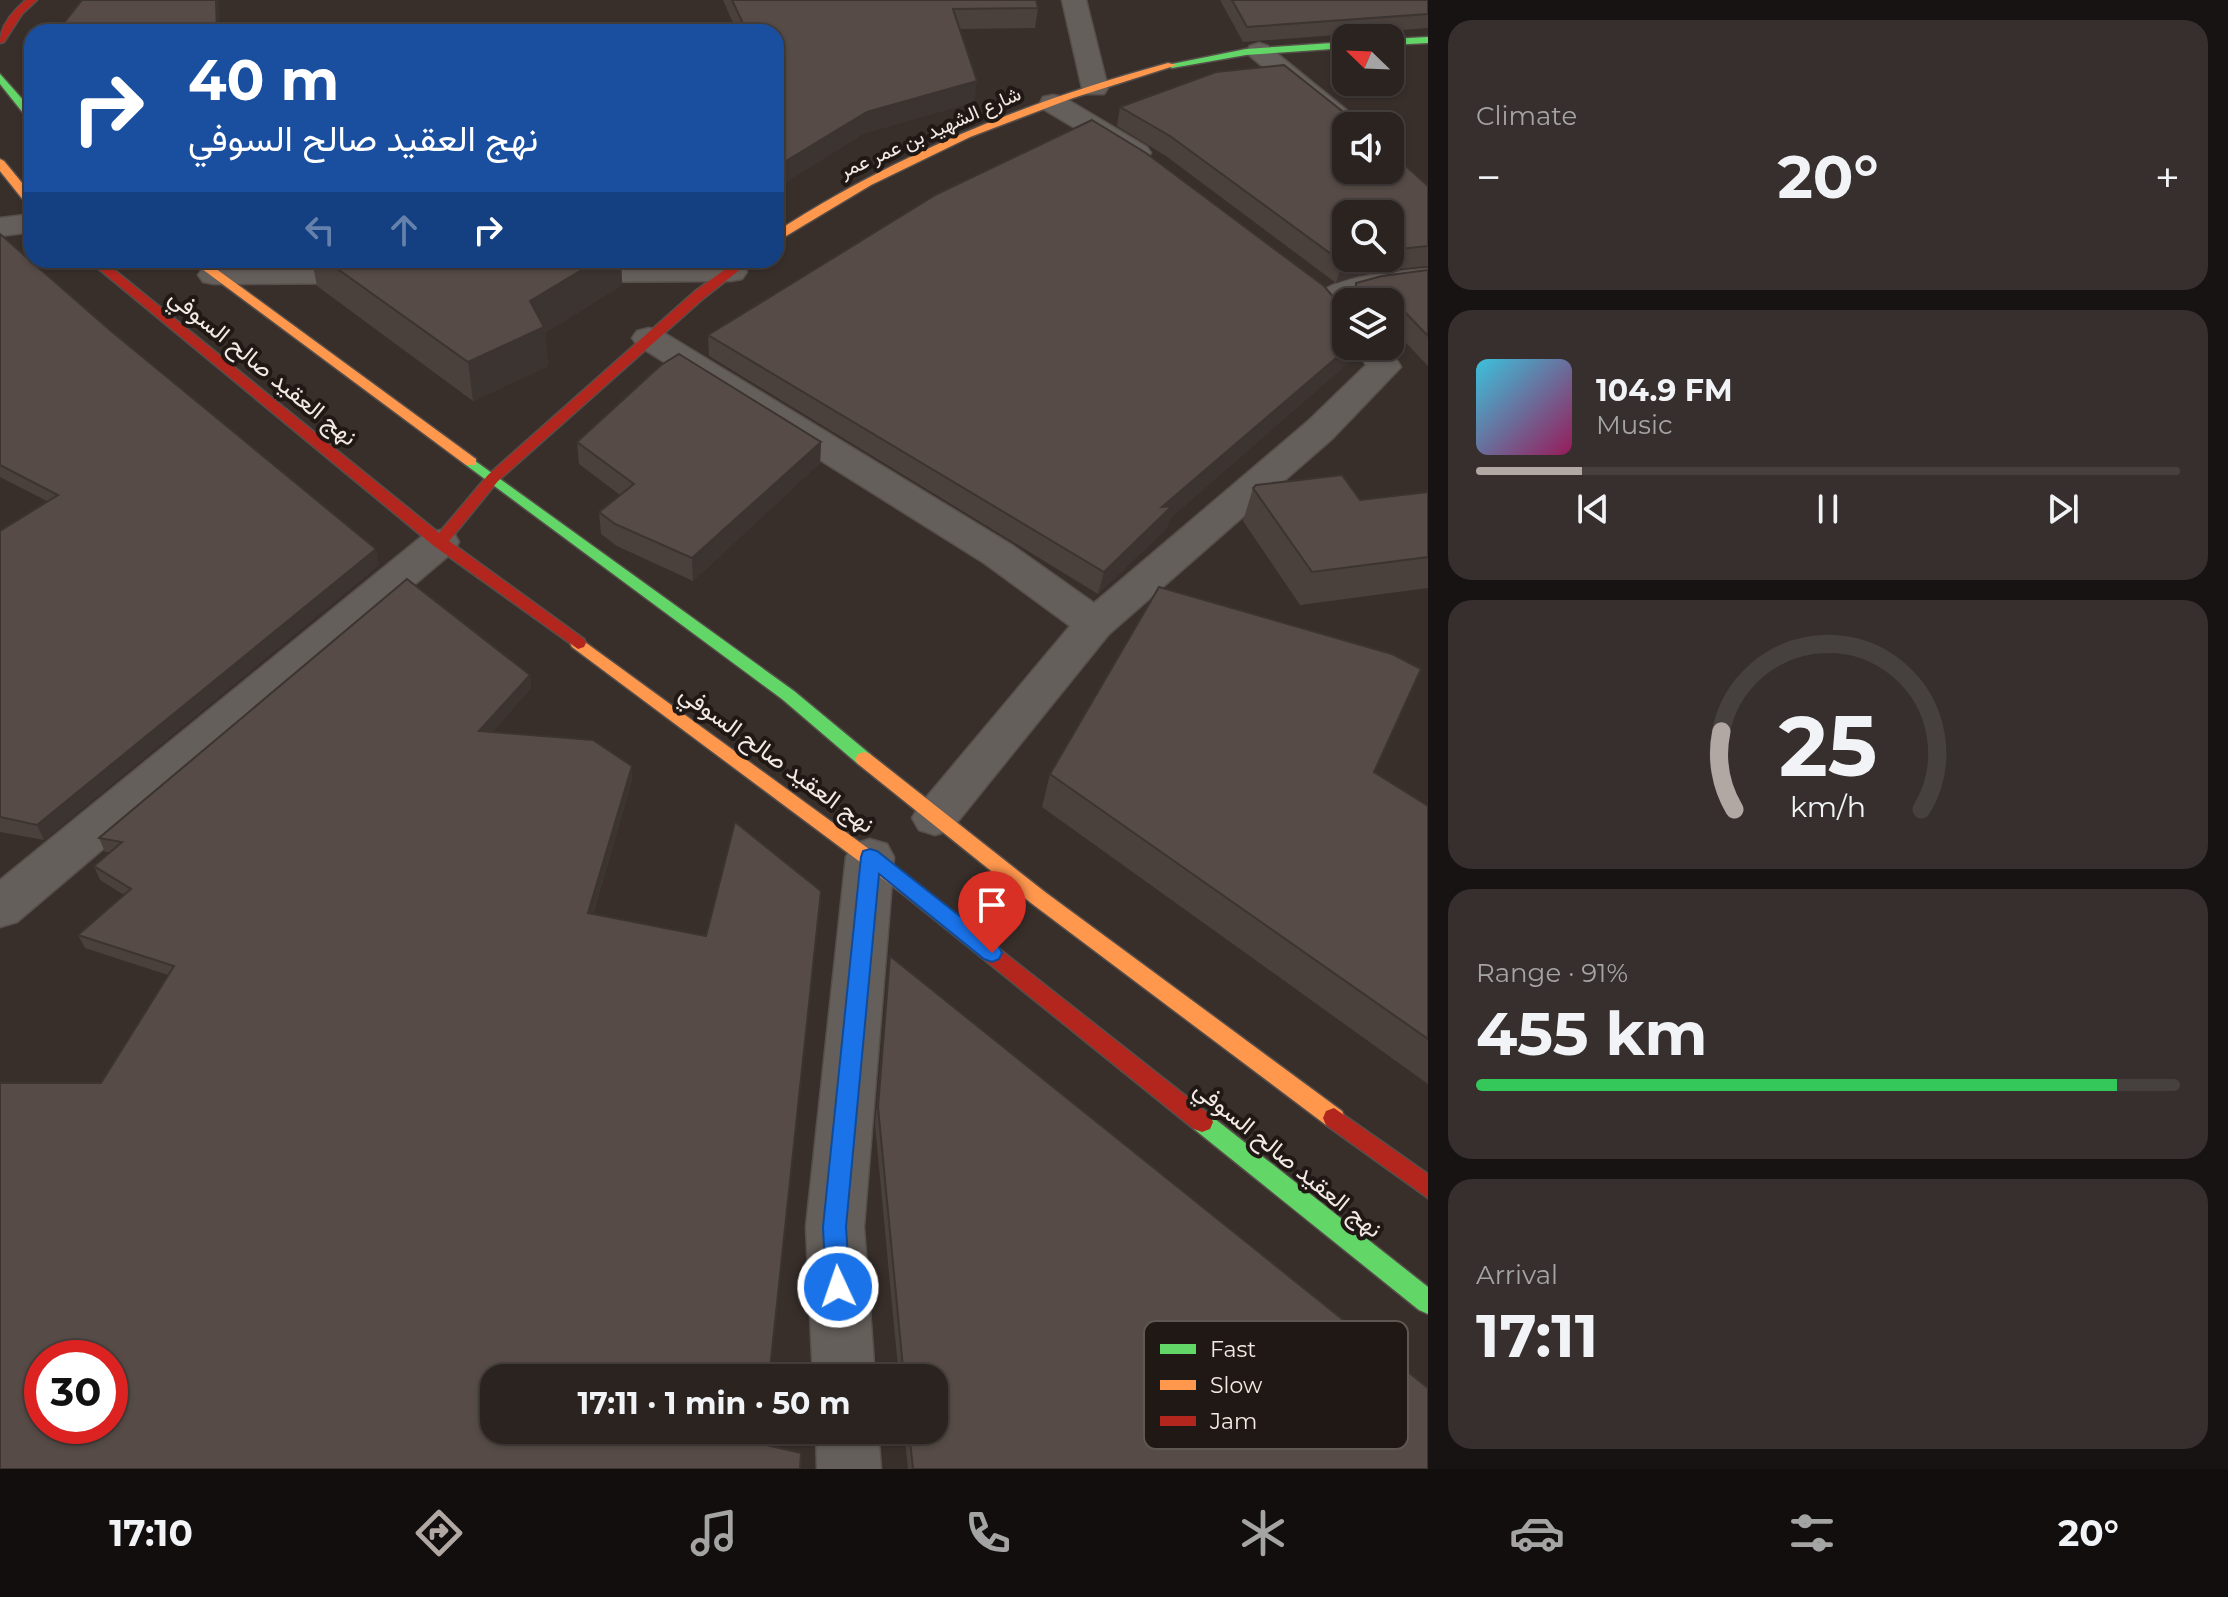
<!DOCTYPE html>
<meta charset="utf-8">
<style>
:root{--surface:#2a2320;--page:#362f2d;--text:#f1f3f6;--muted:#a5a4a5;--line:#46403e;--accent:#b2a8a3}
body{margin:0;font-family:Montserrat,Vazirmatn,sans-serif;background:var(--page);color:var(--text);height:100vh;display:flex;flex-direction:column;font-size:30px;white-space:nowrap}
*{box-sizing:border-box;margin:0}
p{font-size:26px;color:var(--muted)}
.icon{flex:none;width:44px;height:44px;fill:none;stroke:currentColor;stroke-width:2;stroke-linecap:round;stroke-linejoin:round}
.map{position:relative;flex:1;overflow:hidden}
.details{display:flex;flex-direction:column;gap:20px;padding:20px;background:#171312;width:800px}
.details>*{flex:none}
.banner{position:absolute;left:24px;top:24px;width:760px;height:244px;border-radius:24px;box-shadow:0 2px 6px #0004,0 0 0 2px var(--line);background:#1a4fa0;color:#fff;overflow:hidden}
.needle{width:52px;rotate:293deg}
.buttons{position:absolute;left:1332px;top:24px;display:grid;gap:16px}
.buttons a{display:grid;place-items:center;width:72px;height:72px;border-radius:16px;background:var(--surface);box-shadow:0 2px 6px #0004,0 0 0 2px var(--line);font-size:40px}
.speed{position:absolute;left:24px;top:1340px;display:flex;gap:16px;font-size:40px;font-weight:700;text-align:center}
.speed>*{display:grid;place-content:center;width:104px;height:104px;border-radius:50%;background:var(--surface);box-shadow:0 2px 6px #0004,0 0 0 2px var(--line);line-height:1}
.speed .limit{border:12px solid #d22;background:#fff;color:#111}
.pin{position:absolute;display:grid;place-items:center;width:68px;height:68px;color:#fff;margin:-82px -34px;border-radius:50% 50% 50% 0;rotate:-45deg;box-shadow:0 0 8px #0007}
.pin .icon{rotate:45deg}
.me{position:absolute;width:88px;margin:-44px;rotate:357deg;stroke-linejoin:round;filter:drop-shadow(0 0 6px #0008)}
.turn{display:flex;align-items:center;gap:28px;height:168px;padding:0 32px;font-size:36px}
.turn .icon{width:104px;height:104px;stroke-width:2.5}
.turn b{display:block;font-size:56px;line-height:68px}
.lanes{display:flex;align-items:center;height:76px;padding:0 32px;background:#0003;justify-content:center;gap:40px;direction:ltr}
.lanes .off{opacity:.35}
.big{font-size:60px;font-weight:700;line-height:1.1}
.details .tile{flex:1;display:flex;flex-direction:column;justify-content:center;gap:12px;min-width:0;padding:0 28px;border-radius:24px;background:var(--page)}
.details .dial{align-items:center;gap:0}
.dial svg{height:208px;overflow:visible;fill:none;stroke:var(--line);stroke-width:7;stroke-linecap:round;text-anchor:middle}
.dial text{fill:var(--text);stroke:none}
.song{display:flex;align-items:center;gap:24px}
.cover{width:96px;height:96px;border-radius:12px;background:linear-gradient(135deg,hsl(190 70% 55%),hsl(330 70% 35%))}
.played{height:8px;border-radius:4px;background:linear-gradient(90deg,var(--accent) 15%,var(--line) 15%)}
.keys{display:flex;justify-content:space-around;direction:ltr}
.heat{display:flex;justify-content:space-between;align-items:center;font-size:44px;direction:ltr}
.charge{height:12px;border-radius:6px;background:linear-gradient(90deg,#34c759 91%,var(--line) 0)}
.trip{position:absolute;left:480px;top:1364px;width:468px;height:80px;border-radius:24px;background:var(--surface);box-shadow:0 2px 6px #0004,0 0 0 2px var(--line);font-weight:700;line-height:80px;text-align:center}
.menu{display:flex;height:128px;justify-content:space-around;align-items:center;background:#110e0d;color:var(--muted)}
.menu .icon{width:56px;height:56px}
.menu .on{color:var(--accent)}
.menu b{font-size:36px;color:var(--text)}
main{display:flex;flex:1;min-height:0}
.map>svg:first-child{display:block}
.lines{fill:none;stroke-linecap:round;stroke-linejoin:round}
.street-casing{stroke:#564e4a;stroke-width:3}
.fast-casing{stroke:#564e4a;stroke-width:3}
.slow-casing{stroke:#564e4a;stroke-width:3}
.jam-casing{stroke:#564e4a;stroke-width:3}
.street{fill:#655f5b;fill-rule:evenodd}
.fast{fill:#63d668;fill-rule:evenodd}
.slow{fill:#ff974d;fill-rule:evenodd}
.jam{fill:#b3261e;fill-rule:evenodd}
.wall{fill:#4a403c;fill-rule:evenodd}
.shaded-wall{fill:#3c3431}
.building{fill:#564b46;stroke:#3c3431;stroke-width:2;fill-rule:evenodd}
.route{fill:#1a73e8;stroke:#114b97;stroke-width:2}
.labels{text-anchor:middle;stroke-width:8;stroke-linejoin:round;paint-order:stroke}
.far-street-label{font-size:20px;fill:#f4e9e4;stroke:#1f1814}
.street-label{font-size:24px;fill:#f4e9e4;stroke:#1f1814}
.key{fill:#1f1814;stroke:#5f5752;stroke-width:2}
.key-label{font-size:22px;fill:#f4e9e4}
</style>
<main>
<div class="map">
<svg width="1428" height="1469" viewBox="0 0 1428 1469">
<rect width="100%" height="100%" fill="#382f2b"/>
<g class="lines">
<!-- street casing -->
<g class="street-casing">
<g id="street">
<path d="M1062,0H1086L1108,88L1104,94H1086L1082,88Z"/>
<path d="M699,24L708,26L711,32H687L690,26Z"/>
<path d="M1259,43L1268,46L1366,126H1346V133L1342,132L1250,56L1246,51L1250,46Z"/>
<path d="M1053,95L1063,97L1147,147L1151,153L1147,159L1137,161L1127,159L1043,109L1040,103L1043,97Z"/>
<path d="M32,214V232L0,236V218Z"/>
<path d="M731,263L742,265L747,272L742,279L731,281L561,282L550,280L545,273L550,266L561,264Z"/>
<path d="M376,265L387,267L392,274L387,281L376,283L214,284L203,282L198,275L203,268L214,266Z"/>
<path d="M1428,269V287L1374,294L1346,302V326L1334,323L1315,298C1331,275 1401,272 1428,269Z"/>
<path d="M649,328L661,331L1012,545L1094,603L1307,422L1366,365L1354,346H1388L1401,367L1333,438L1109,634L951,830L935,835L919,830L912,818L919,806L1070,626L984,563L637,345L632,338L637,331Z"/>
<path d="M440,530L454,533L459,542L454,551L17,922L0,927V880L426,533Z"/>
<path d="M870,839L887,844L894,857L864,1227L875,1378H813L806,1227L846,857L853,844Z"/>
<path d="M816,1430H878L881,1469H817Z"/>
</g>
</g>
<!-- fast casing -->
<g class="fast-casing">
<g id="fast">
<path d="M1428,37V43L1390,45V39Z"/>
<path d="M1346,42V48L1246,55L1172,68L1167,65L1246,49Z"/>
<path d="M0,74L32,110V120L28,119L0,84Z"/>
<path d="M471,458L794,691L870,754L873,759L870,764H858L782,699L466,465V459Z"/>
<path d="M1202,1112L1210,1115L1428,1287V1314L1419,1310L1194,1129L1191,1122L1194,1115Z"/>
</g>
</g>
<!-- slow casing -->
<g class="slow-casing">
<g id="slow">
<path d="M1168,63L1177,65L1073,98L970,137L871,185L776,242V232C897,153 1029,101 1168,63Z"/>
<path d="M0,159L4,161L32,195V207L28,206L0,171Z"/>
<path d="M190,260H204L476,459V465H466Z"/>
<path d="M578,637L917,884L920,889L917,894L910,897L903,894L572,647L570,643L572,639Z"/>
<path d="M864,752L870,754L1045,892L1342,1111L1345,1118L1342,1125L1334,1128L1326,1125L1031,903L858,764L855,759L858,754Z"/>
</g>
</g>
<!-- jam casing -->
<g class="jam-casing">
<g id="jam">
<path d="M26,0H37L22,14L4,42L0,43C0,25 13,11 26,0Z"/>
<path d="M88,260H102L439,533L488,475L694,292L738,260H752L704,298L498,481L449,541L584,639L586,643L584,647L578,649L434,546Z"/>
<path d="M910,881L917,884L1210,1115L1213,1122L1210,1129L1202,1132L1194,1129L903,894L900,889L903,884Z"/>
<path d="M1334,1108L1428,1174V1198L1326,1125L1323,1118L1326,1111Z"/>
</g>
</g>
<!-- street -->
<use href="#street" class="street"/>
<!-- fast -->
<use href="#fast" class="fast"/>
<!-- slow -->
<use href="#slow" class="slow"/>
<!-- jam -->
<use href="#jam" class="jam"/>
</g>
<!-- wall -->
<g class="wall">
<path d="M723,0H1036L1038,8L1035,28L960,29L974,102L865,133L776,32H737Z"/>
<path d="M1220,0H1428V28L1243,42Z"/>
<path d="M1120,107L1428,186V266L1369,272L1336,283L1166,156L1117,126ZM1390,214V258H1346Z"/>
<path d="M0,234L379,565L44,840L0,832V531L47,501L0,477Z"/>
<path d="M272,260H660H621L622,285L545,333L548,366L473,401L317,286L312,261H274Z"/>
<path d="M1428,270V366L1390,326V302H1350L1356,283Z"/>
<path d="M1340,305L1346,346H1360L1356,356L1169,519L1167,528L1098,594L709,356L708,335Z"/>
<path d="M577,442H821L820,463L693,581L617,546L601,534L599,512L620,495L579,464Z"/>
<path d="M1253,488L1360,500L1428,492V588L1300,605L1243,521Z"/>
<path d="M530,675L531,688L492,732L632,766V780L593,914L762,1444L800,1469L101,1083L168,975L85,948L78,935L124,895L100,880L94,866L110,852H105L99,838Z"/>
<path d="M1374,772L1428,806V1084L1042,807L1050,774Z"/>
<path d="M890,956L1428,1469H908L904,1430H934V1378H899L875,1125Z"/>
</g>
<!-- shaded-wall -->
<g class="shaded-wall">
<path d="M216,0H219L220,32H217Z"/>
<path d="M977,81L974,102L865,133L776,189V167L867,112Z"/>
<path d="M1355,258H1373L1369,272L1336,283L1342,262Z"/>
<path d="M598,260H621L622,285L545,333L548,366L473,401L468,362L530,301Z"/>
<path d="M1398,305L1390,326V312Z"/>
<path d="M1350,346H1360L1356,356L1169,519L1167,528L1098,594L1104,572L1162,507Z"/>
<path d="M821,442L820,463L693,581L692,558Z"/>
<path d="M376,549L379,565L44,840L37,825Z"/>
<path d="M530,675L531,688L481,744L479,731Z"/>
<path d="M632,766V780L589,926L588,913Z"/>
</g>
<!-- building -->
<g class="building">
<path d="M82,0H216L217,32H57Z"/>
<path d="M732,0H1036L1038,8L953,9L977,81L867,112L776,167V32H747Z"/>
<path d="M1232,0H1428V14L1247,27Z"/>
<path d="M1284,65L1361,126H1346V170H1390V152L1428,186V246L1390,250V214H1346V258H1355L1342,262L1170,136L1120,107L1216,72Z"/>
<path d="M1092,120L1146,153L1324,286L1340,305L1346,306V346H1350L1162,507L1172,506L1104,572L708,335L937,194Z"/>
<path d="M0,234L111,331L376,549L37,825L0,817V531L58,495L0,465Z"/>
<path d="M325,260H598L530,301L544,327L468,362Z"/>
<path d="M1428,270V336L1398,305L1390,312V302H1355L1356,283L1382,276Z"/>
<path d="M679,354L821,442L692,558L615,524L599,512L634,484L577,442L661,365Z"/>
<path d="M1342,475L1360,500L1428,492V557L1312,572L1253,488L1256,485Z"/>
<path d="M407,579L530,675L479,731L593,740L632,766L588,913L706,936L735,822L821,891L769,1378H494V1430H763L762,1444L801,1453L800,1469H0V1083H101L174,966L78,935L131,889L94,866L122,842L99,838ZM42,1358H110V1426H42Z"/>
<path d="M1159,587L1392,654L1421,669L1374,772L1428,806V1039L1050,774Z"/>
<path d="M890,956L1428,1388V1469H913L909,1430H934V1378H904L878,1107Z"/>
</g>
<!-- route -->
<path class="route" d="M870,849L877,851L999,947L1002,953L999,959L992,962L984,959L879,874L846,1227L850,1287L847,1296L838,1299L830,1296L826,1287L823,1227L861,857L863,851Z"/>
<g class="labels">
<!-- far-street labels -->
<g class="far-street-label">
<text transform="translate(930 132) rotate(-24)" y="7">شارع الشهيد بن عمر عمر</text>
</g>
<!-- street labels -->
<g class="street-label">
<text transform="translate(263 367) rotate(39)" y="8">نهج العقيد صالح السوفي</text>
<text transform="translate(777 759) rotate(36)" y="8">نهج العقيد صالح السوفي</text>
<text transform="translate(1288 1159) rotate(39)" y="8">نهج العقيد صالح السوفي</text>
</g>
</g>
<!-- legend -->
<rect x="1144" y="1321" width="264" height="128" rx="12" class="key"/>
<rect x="1160" y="1344" width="36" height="10" fill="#63d668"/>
<rect x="1160" y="1380" width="36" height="10" fill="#ff974d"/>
<rect x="1160" y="1416" width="36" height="10" fill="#b3261e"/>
<g class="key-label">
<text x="1210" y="1357">Fast</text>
<text x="1210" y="1393">Slow</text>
<text x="1210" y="1429">Jam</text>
</g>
</svg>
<div class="buttons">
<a><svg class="needle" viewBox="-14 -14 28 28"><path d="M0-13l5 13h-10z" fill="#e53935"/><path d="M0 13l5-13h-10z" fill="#a5a4a5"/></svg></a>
<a><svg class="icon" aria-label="sound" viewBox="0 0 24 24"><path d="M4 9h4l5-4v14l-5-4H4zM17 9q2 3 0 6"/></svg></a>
<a><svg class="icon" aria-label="search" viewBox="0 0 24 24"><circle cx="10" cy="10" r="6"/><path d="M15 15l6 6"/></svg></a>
<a><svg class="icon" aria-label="layers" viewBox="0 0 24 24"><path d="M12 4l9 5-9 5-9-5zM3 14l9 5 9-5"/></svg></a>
</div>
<div class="speed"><div class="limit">30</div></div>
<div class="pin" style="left:992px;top:953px;background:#d93025"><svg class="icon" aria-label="arrive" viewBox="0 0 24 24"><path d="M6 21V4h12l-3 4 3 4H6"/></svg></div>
<svg class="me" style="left:838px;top:1287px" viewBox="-20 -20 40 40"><circle r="17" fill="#1a73e8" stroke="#fff" stroke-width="3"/><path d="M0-11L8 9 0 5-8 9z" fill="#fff"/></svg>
<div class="trip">17:11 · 1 min · 50 m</div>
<div class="banner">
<div class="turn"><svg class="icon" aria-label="right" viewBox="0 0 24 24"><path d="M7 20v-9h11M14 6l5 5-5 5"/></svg><div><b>40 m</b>نهج العقيد صالح السوفي</div></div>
<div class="lanes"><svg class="icon off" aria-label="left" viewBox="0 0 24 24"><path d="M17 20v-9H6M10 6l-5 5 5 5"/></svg><svg class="icon off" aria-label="ahead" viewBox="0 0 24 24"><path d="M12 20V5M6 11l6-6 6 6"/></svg><svg class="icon" aria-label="right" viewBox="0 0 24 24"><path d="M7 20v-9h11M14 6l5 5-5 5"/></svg></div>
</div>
</div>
<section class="details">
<div class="tile"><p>Climate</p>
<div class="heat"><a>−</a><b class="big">20°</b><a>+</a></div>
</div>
<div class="tile">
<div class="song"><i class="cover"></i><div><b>104.9 FM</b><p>Music</p></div></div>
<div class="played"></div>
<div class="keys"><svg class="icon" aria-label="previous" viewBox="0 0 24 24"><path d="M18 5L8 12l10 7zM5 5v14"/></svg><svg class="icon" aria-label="pause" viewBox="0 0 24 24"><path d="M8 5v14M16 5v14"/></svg><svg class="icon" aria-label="next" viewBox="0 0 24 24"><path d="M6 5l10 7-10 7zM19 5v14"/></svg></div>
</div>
<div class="tile dial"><svg viewBox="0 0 100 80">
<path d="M14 69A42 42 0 1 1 86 69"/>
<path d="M14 69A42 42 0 0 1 9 39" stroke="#b2a8a3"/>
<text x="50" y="56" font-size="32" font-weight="700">25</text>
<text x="50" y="72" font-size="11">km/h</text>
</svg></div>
<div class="tile"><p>Range · 91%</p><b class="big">455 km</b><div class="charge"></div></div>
<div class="tile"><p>Arrival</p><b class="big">17:11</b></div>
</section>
</main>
<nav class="menu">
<b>17:10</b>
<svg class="icon on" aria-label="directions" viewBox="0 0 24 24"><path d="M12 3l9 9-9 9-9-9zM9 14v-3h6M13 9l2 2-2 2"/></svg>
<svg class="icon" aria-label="music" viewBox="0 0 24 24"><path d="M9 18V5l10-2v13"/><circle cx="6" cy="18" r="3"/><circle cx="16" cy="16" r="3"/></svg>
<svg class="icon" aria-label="phone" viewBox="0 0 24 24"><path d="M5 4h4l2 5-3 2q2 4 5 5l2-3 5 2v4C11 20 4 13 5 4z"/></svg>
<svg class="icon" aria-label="climate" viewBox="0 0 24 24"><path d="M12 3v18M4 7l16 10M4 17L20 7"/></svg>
<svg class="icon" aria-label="car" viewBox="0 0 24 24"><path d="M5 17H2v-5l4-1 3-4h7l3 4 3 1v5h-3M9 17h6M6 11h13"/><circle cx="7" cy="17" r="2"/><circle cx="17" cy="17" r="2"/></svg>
<svg class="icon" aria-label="filters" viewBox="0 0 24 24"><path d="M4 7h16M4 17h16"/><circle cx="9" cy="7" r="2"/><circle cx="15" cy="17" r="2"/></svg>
<b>20°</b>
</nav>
